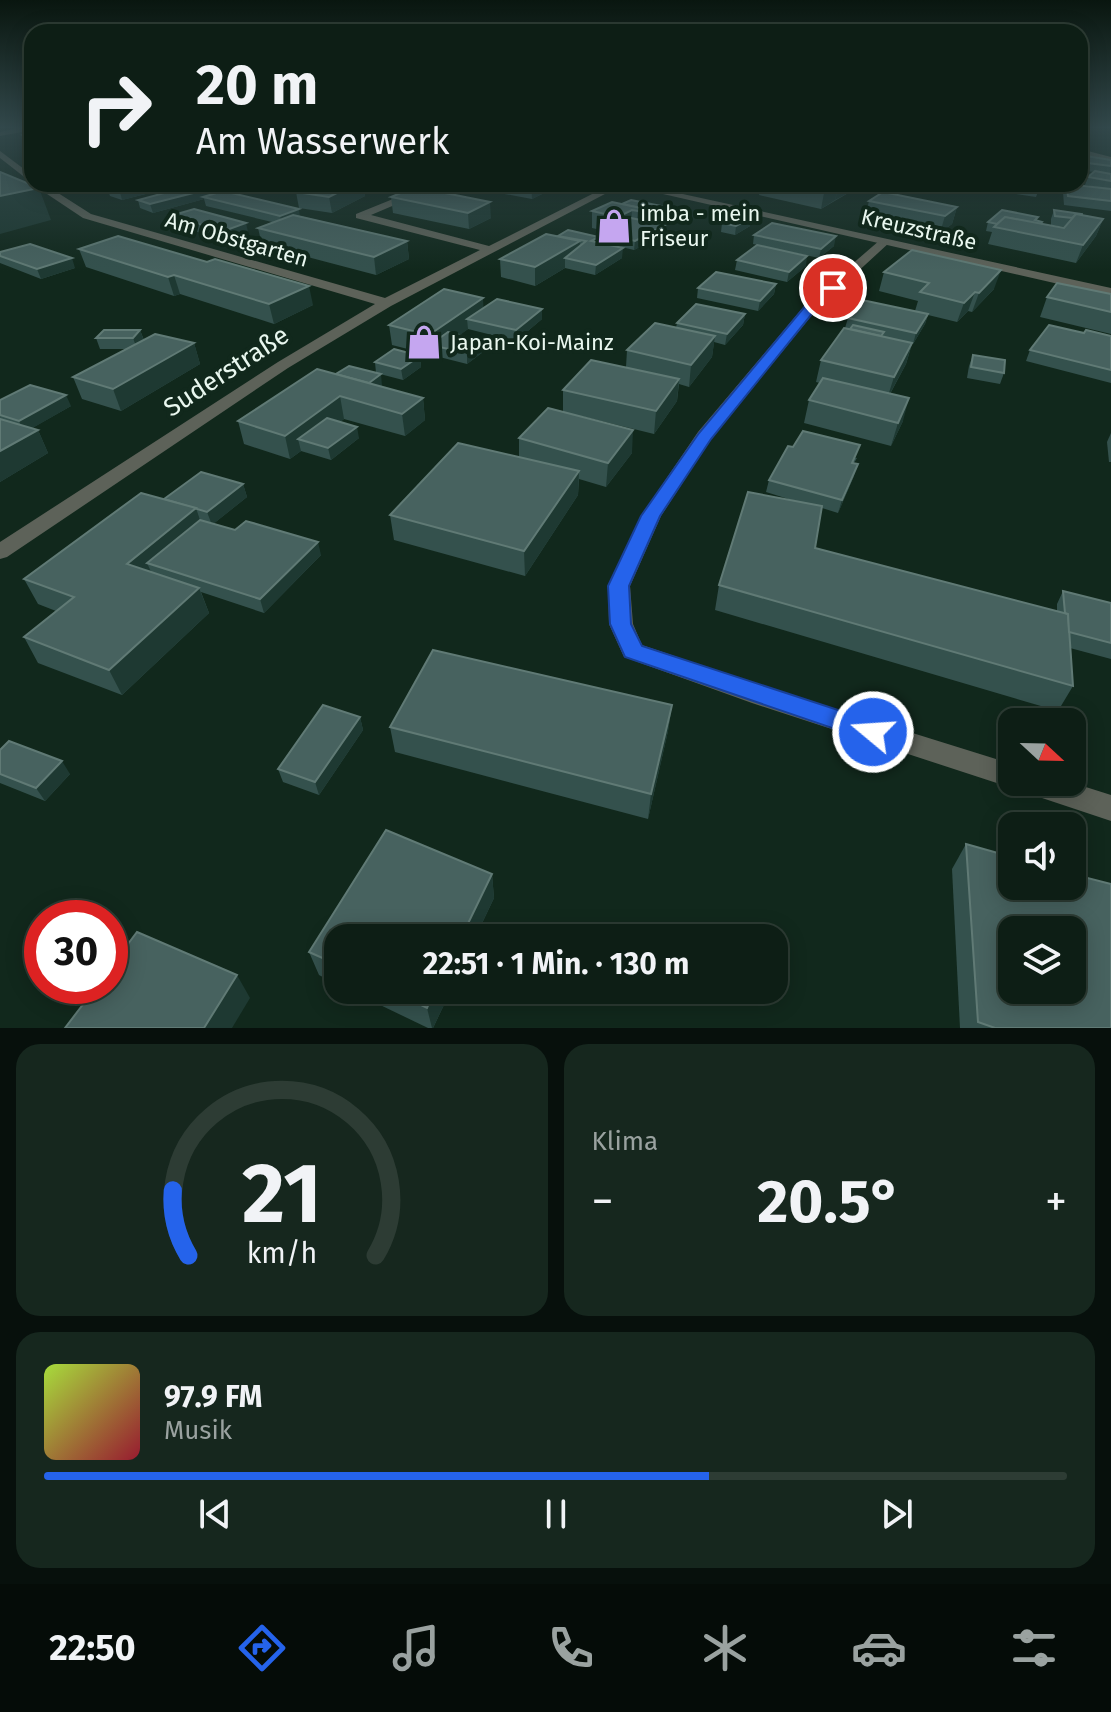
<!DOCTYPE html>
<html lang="de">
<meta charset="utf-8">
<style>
:root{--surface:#0d1e15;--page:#16271e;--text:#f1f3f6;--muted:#9aa2a0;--line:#2d3c34;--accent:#2563eb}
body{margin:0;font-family:"Fira Sans",sans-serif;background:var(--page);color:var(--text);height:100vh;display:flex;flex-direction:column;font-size:30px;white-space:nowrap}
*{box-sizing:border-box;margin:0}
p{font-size:26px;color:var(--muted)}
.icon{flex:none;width:44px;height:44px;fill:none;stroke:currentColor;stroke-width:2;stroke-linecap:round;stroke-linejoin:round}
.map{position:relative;height:1028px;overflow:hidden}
.side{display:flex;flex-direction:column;gap:16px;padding:16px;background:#07100c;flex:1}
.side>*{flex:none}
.banner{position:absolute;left:24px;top:24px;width:1064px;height:168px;border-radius:24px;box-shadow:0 4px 20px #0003,0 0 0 2px var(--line);background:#0d1e15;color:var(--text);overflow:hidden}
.needle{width:52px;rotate:112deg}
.tools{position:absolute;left:998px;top:708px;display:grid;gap:16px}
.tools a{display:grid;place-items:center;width:88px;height:88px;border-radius:16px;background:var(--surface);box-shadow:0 4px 20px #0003,0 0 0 2px var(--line);font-size:40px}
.speed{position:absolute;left:24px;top:900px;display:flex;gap:16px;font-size:40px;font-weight:700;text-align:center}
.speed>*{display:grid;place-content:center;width:104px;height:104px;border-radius:50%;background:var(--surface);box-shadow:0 4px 20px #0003,0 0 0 2px var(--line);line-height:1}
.speed .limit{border:12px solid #d22;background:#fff;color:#111}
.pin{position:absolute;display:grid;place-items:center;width:68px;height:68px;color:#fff;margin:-34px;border:4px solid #fff;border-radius:50%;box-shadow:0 2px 8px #0007}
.me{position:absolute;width:88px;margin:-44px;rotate:288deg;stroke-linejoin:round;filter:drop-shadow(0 0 6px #0008)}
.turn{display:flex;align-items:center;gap:28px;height:168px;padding:0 40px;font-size:36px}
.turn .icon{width:104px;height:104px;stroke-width:2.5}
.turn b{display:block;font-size:56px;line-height:68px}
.big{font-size:60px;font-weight:700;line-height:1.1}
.side .widget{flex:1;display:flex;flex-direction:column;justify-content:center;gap:12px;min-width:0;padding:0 28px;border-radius:24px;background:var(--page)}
.side .dial{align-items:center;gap:0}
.dial svg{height:208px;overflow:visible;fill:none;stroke:var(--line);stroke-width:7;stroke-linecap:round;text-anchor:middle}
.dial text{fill:var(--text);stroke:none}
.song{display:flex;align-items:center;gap:24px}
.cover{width:96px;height:96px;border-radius:12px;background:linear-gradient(135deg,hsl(80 70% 55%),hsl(350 70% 35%))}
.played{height:8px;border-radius:4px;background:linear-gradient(90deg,var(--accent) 65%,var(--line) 65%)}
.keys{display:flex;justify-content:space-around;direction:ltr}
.heat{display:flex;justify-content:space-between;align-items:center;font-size:44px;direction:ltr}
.side .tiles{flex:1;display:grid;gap:16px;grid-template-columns:1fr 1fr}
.widget:last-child{grid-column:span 2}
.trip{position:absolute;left:324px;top:924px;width:464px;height:80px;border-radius:24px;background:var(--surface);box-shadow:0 4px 20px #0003,0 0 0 2px var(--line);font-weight:700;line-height:80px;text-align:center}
.menu{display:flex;height:128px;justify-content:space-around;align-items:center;background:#050c08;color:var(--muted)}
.menu .icon{width:56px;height:56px}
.menu .current{color:var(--accent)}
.menu b{font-size:36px;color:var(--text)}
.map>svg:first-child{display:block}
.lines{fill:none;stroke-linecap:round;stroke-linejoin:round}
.minor{fill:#5d6259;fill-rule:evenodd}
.tertiary{fill:#5d6259;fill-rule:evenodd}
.wall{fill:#34514d}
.shaded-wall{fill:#1e3932}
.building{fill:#47625f;stroke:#607a75;stroke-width:2;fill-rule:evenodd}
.route{fill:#2563eb;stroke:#184099;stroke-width:2}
.labels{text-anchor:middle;stroke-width:8;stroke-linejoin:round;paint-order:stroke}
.far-poi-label{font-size:22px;fill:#e9f7ef;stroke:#11281c;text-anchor:start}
.far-street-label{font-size:22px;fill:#e9f7ef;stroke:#11281c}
.street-label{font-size:26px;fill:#e9f7ef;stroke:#11281c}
</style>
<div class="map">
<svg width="1111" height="1028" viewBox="0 0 1111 1028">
<rect width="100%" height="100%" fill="#11281c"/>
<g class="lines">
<!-- minor -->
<g class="minor">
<path d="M22,127H32V130L0,136V132Z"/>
<path d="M1080,149L1111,157V163L1080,155Z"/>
<path d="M0,151L32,175V183L0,158Z"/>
<path d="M32,184H44L91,214L385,298L480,250L356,218V214L430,184H444L371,215L489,246L612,184H624L391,306L288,368L7,557L0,559V542L278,362L375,304L83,218Z"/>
<path d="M1040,184H1063L1111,192V198Z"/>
<path d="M880,240L890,242L816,310L711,439L661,516L630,586L633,624L642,645L765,687L1012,764V782H1070L1111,795V821L1021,791L1019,786L1012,788L752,703L624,657L609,624L608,586L641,516L698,432L806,304Z"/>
</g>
<!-- tertiary -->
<path class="tertiary" d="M619,184H637L1111,288V296Z"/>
</g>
<!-- wall -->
<g class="wall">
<path d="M32,133V144L26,142L23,135Z"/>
<path d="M1080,155L1111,160V211L1064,205L1063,192L1066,184L1103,188L1085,185L1088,177L1094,172L1080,170Z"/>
<path d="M121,184H185L122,200L110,196L107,187Z"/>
<path d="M313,184H401L385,192L364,190L365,196L332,213L299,208L296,192Z"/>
<path d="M461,184H550V190L532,199L461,186Z"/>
<path d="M705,184H729L722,188Z"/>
<path d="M761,184H852L850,192L821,209L759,195Z"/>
<path d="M947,184H1039V189L1036,197Z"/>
<path d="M219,193L300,216L407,241L409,259L376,275L262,245L258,228L272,222L206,206L204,199L153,213L140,208L138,200Z"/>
<path d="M391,197L491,218L469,229L393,213Z"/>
<path d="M869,201L957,207L952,224L940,233L865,217Z"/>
<path d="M612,202L660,215L649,221L665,225L664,234L634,250L601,242L602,233L606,231L592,228V211Z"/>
<path d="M1054,210L1103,219L1096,236L1076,263L988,244L992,232L986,231L988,222L1037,221L1042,222L1041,224L1064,228L1065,227L1051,225V219Z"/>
<path d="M170,216L248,232L226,240L173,225Z"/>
<path d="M722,223L750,226L735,235L721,232Z"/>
<path d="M546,234L599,243L622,258L595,275L565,268L535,286L501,277L500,259Z"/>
<path d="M754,235L834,246L819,258L753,244Z"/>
<path d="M79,249L313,305L274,324L180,294L174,296L86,267Z"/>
<path d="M0,252L75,268L41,279L0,263Z"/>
<path d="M737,260L806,266L787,282L735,270Z"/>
<path d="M884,272L994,289L972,312L968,311L957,322L928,315L925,324L913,344H912L906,364L890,394L903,421L891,446L804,423L809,400L820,383L816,382L821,360L845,328L848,318L915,311L918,301L879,291Z"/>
<path d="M776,284L774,294L758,311L697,298L698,288Z"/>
<path d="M1111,294V334L1040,317L1047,297Z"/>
<path d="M484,308L542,319L516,341L468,329L459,335L483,341V352L467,364L392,345L389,325Z"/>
<path d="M745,314L743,325L725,345L714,342L712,357L689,387L679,384L677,401L654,434L581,416L632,453L606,487L579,479L578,495L525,576L394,540L390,515L519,457V438L563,412V390L626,367L627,350L676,328L677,323Z"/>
<path d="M140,330L144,340L194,343L200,364L121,411L82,399L73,377L128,349H100L96,338Z"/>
<path d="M1111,336V383L1026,361L1030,350Z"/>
<path d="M973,355L1004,373L1000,384L967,378L969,366Z"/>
<path d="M420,356L421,367L403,380L376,373L375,362Z"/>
<path d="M381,386L423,398L425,420L405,436L344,419L340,422L359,438L331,460L301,451L290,459L244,444L238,421L382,386Z"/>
<path d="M0,400L71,406L32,428L38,430L48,453L0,482Z"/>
<path d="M1111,433V462H1109L1107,442Z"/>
<path d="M793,447L857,458L854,463V476L838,513L822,508L815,548L1057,611V604L1063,591L1111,603V659L1070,648L1073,686L1058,711L715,610L719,585L798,502L766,492L769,480Z"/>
<path d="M243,484L247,497L213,524L321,555L264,613L201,592L209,613L122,695L38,663L24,637L56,611L38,604L24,579L164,499Z"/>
<path d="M672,705L668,731L648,819L395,752L390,727Z"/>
<path d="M360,717L363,730L319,795L283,782L278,769Z"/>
<path d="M0,750L70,774L45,801L0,783Z"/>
<path d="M386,830L492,874L494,898L475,938H338V985L319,975L309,952Z"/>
<path d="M966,844L1111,1028H960L952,869Z"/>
<path d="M349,990H451L433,1028H428Z"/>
</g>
<!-- shaded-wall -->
<g class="shaded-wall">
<path d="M151,184H185L122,200L120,192Z"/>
<path d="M355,184H363L365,196L332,213L329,197Z"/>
<path d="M383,184H401L385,192Z"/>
<path d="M531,184H550V190L532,199Z"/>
<path d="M839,184L835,200L821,209L824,193Z"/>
<path d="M852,184L850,192L835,200L837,192Z"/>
<path d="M217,187L219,195L203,197L204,199L153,213L150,204Z"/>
<path d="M39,188L51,220L0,234V196Z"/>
<path d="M490,202L491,218L469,229L468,213Z"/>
<path d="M661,206L660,215L642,225V216Z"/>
<path d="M957,207L952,224L940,233L945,216Z"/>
<path d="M641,208L640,225L636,228L638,211Z"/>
<path d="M299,209L300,218L282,225L280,216Z"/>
<path d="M632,210L631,227L617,234L618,217Z"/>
<path d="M751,218L750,226L735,235L736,226Z"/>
<path d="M1103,219L1096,236L1076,263L1083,245Z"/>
<path d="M246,223L248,232L226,240L224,231Z"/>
<path d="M665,225L664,234L634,250L635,241Z"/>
<path d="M836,236L834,246L819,258L821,249Z"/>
<path d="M407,241L409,259L376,275L374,257Z"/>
<path d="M580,241L579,259L565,258V268L535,286V267Z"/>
<path d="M623,248L622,258L595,275L596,265Z"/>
<path d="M807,256L806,266L787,282L789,272Z"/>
<path d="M72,258L75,268L41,279L37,269Z"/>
<path d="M1001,270L994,289L972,312L979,293Z"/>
<path d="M174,275L180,294L174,296L168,277Z"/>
<path d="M776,284L774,294L758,311L760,301Z"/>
<path d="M309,286L313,305L274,324L269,304Z"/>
<path d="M975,292L968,311L957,322L964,303Z"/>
<path d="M483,298L484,317L467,319L468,329L443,348L430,345L429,335Z"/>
<path d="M542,309V319L516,341V330Z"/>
<path d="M745,314L743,325L725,345L727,334Z"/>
<path d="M928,314L925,324L913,344L916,333Z"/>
<path d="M140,330L144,341L137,349L133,338Z"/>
<path d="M715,336L712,357L689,387L691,365Z"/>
<path d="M483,341V352L467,364V353Z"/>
<path d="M194,343L200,364L121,411L113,389Z"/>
<path d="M912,343L906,364L887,399L894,377Z"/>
<path d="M420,356L421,367L403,380L401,369Z"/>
<path d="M381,374L382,386L370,395L369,383Z"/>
<path d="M679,379L677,401L654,434L656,411Z"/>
<path d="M66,395L71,406L24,433L19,421Z"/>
<path d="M340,396L344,419L312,443L298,439L301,451L290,459L285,436Z"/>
<path d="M423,398L425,420L405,436L402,414Z"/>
<path d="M909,398L903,421L891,446L898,423Z"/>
<path d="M357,427L359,438L331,460L328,448Z"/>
<path d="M38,430L48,453L0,482V451Z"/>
<path d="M633,430L632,453L606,487L608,463Z"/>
<path d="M858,464L854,476L838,513L842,500Z"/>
<path d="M579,471L578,495L525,576L524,551Z"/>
<path d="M243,484L247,497L212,525L207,512Z"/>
<path d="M196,508L204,532L147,563L153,576L127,564Z"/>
<path d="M318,542L321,555L264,613L260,599Z"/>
<path d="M199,588L209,613L122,695L109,670Z"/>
<path d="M672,705L668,731L648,819L651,794Z"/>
<path d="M360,717L363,730L319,795L315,782Z"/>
<path d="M62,761L70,774L45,801L36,788Z"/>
<path d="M492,874L494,898L475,938H461Z"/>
<path d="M237,975L250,998L232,1028H204Z"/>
<path d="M435,990H451L433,1028H432L427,1008Z"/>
</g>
<!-- building -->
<g class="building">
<path d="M32,133V138L23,135Z"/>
<path d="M1080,155L1111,160V166L1080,162Z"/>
<path d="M1095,171L1111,174V181L1088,177Z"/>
<path d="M0,172L39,188L0,196Z"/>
<path d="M121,184H151L120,192L107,187Z"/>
<path d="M198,184H209L217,187L150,204L138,200Z"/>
<path d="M313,184H355L329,197L296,192Z"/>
<path d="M782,184H839L824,193Z"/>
<path d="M837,184H851L837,192L839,184Z"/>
<path d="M1006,184H1039V189Z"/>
<path d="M1066,184L1111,189V201L1068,196Z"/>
<path d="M415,187L490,202L468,213L391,197Z"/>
<path d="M223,191L299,209L280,216L203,197Z"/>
<path d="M883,192L957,207L945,216L869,201Z"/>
<path d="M631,200L661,206L642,216H640L641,208L622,204Z"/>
<path d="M612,202L641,208L638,211L632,210L618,217L592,211Z"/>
<path d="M194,209L246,223L224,231L170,216Z"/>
<path d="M1002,210L1038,217L1035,220L1042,222L1040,224L1005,217L997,224L988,222Z"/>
<path d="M1054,210L1082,214V215L1076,214L1072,218L1055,216Z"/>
<path d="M1076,214L1103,219L1083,245L994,227L1005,217L1064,228Z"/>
<path d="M293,215L407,241L374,257L258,228Z"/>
<path d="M737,215L751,218L736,226L722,223Z"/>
<path d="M631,218L665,225L635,241L602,233Z"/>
<path d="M772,223L836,236L821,249L754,235Z"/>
<path d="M568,230L599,237L591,241L623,248L596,265L565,258L586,241L558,236Z"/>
<path d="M546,234L580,241L535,267L500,259Z"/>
<path d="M118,236L207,262L215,259L309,286L269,304L174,275L168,277L79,249Z"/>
<path d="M30,244L72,258L37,269L0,256V252Z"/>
<path d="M757,245L807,256L789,272L737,260Z"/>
<path d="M912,250L1001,270L979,293L975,292L964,303L920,292L929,283L884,272Z"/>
<path d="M716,272L776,284L760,301L698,288Z"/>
<path d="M1057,283L1111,294V312L1047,297Z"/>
<path d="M444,289L483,298L429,335L389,325Z"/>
<path d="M497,299L542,309L516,330L467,319Z"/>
<path d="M862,300L928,314L916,333L848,318Z"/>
<path d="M696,304L745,314L727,334L677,323Z"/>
<path d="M655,323L715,336L691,365L627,350Z"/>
<path d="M853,325L884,332L881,336L850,329Z"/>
<path d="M1049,325L1084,333L1086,330L1111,336V370L1030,350Z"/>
<path d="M844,328L912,343L894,377L821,360Z"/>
<path d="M104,330H140L133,338H96Z"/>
<path d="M448,332L483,341L467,353L430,345Z"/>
<path d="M155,334L194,343L113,389L73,377Z"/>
<path d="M394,349L420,356L401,369L375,362Z"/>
<path d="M973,355L1005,360L1004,373L971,367Z"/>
<path d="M591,360L679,379L656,411L563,390Z"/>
<path d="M349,366L381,374L369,383L336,374Z"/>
<path d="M317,369L423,398L402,414L340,396L285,436L238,421Z"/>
<path d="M823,378L909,398L898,423L809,400Z"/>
<path d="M30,385L66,395L19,421L0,415V400Z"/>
<path d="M548,408L633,430L608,463L519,438Z"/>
<path d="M327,418L357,427L328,448L298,439Z"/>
<path d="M0,419L38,430L0,451Z"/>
<path d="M803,431L860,445L852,463L858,464L842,500L769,480L788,446L793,447Z"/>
<path d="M458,443L579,471L524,551L390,515Z"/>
<path d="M201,472L243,484L207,512L164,499Z"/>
<path d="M748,492L822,506L815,548L1068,614L1073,686L719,585Z"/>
<path d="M141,493L196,508L127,564L199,588L109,670L24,637L74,597L24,579Z"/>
<path d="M200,520L235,530L246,521L318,542L260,599L147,563Z"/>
<path d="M1063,591L1111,603V643L1069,632L1068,614L1065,613Z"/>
<path d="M433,650L672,705L651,794L390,727Z"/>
<path d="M323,705L360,717L315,782L278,769Z"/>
<path d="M9,741L62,761L36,788L0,774V750Z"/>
<path d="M386,830L492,874L461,938H338V965L309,952Z"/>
<path d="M966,844L1012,857V886H1072V874L1111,884V1028H995L978,1022ZM1012,930H1072V990H1012Z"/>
<path d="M137,932L237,975L204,1028H65L97,986H110V968Z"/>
<path d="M390,990H435L427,1008Z"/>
</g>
<!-- sky -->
<linearGradient id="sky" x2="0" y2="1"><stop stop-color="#09160f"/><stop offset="0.47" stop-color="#32484b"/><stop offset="1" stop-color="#32484b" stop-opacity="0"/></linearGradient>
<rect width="1111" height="271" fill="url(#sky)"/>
<!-- route -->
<path class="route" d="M833,284L838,288L837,290L815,310L711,439L660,516L629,586L631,624L642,646L881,724L885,732L881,739L873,742L625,657L610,624L608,586L641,516L699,433L806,305Z"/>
<!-- icons -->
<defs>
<g id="shop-bare" transform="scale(2.76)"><path d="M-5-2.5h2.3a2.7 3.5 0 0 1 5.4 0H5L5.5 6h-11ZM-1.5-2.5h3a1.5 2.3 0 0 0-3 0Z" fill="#c5a6f0" stroke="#11281c" stroke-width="2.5" paint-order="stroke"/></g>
</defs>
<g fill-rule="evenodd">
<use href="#shop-bare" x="614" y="226"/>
<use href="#shop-bare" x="424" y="342"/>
</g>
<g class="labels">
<!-- far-poi labels -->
<g class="far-poi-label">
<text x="640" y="221">imba - mein<tspan x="640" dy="25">Friseur</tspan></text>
<text x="450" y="350">Japan-Koi-Mainz</text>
</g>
<!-- far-street labels -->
<g class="far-street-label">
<text transform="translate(919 229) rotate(13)" y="8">Kreuzstraße</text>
<text transform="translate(237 239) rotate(16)" y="8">Am Obstgarten</text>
</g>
<!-- street labels -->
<g class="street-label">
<text transform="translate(226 371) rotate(-33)" y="9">Suderstraße</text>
</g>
</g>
</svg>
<div class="tools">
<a><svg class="needle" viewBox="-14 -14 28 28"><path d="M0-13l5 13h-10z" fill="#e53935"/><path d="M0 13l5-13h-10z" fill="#9aa2a0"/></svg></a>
<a><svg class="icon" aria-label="sound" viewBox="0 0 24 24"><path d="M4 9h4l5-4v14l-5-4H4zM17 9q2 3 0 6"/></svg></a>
<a><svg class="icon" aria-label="layers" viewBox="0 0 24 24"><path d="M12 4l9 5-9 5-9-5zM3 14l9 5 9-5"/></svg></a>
</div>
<div class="speed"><div class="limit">30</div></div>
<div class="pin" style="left:833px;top:288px;background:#d93025"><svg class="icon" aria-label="arrive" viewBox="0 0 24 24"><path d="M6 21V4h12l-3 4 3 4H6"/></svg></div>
<svg class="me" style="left:873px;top:732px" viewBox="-20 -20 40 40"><circle r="17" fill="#2563eb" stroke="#fff" stroke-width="3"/><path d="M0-11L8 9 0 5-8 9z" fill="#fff"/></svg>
<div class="trip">22:51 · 1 Min. · 130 m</div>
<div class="banner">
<div class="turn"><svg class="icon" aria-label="right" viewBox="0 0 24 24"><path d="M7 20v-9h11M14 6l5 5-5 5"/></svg><div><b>20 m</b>Am Wasserwerk</div></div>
</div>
</div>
<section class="side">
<div class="tiles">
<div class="widget dial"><svg viewBox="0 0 100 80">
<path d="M14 69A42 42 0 1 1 86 69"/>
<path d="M14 69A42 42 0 0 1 8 44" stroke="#2563eb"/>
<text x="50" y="56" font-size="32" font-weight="700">21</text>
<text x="50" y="72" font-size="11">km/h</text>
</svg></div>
<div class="widget"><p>Klima</p>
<div class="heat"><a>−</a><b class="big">20.5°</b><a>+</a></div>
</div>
<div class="widget">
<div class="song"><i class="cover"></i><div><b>97.9 FM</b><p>Musik</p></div></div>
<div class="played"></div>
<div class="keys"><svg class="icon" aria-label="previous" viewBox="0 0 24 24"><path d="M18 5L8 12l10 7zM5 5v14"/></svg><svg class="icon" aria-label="pause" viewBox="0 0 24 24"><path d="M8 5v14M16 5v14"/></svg><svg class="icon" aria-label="next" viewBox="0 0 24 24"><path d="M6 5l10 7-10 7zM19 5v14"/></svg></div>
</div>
</div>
</section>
<nav class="menu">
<b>22:50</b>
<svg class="icon current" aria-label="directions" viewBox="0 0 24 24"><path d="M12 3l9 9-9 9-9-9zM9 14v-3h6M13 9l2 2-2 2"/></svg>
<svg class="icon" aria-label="music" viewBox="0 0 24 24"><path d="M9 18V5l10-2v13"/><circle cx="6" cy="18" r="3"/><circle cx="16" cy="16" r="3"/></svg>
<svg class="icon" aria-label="phone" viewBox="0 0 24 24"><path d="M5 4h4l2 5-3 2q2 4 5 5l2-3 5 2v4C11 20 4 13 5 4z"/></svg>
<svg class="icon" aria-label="climate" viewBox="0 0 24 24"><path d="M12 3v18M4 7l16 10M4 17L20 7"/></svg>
<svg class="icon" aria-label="car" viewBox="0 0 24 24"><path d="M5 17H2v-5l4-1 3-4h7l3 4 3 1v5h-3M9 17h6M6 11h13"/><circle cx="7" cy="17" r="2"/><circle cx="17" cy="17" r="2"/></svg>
<svg class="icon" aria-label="filters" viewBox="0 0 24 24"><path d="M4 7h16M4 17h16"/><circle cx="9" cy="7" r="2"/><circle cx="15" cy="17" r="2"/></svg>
</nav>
